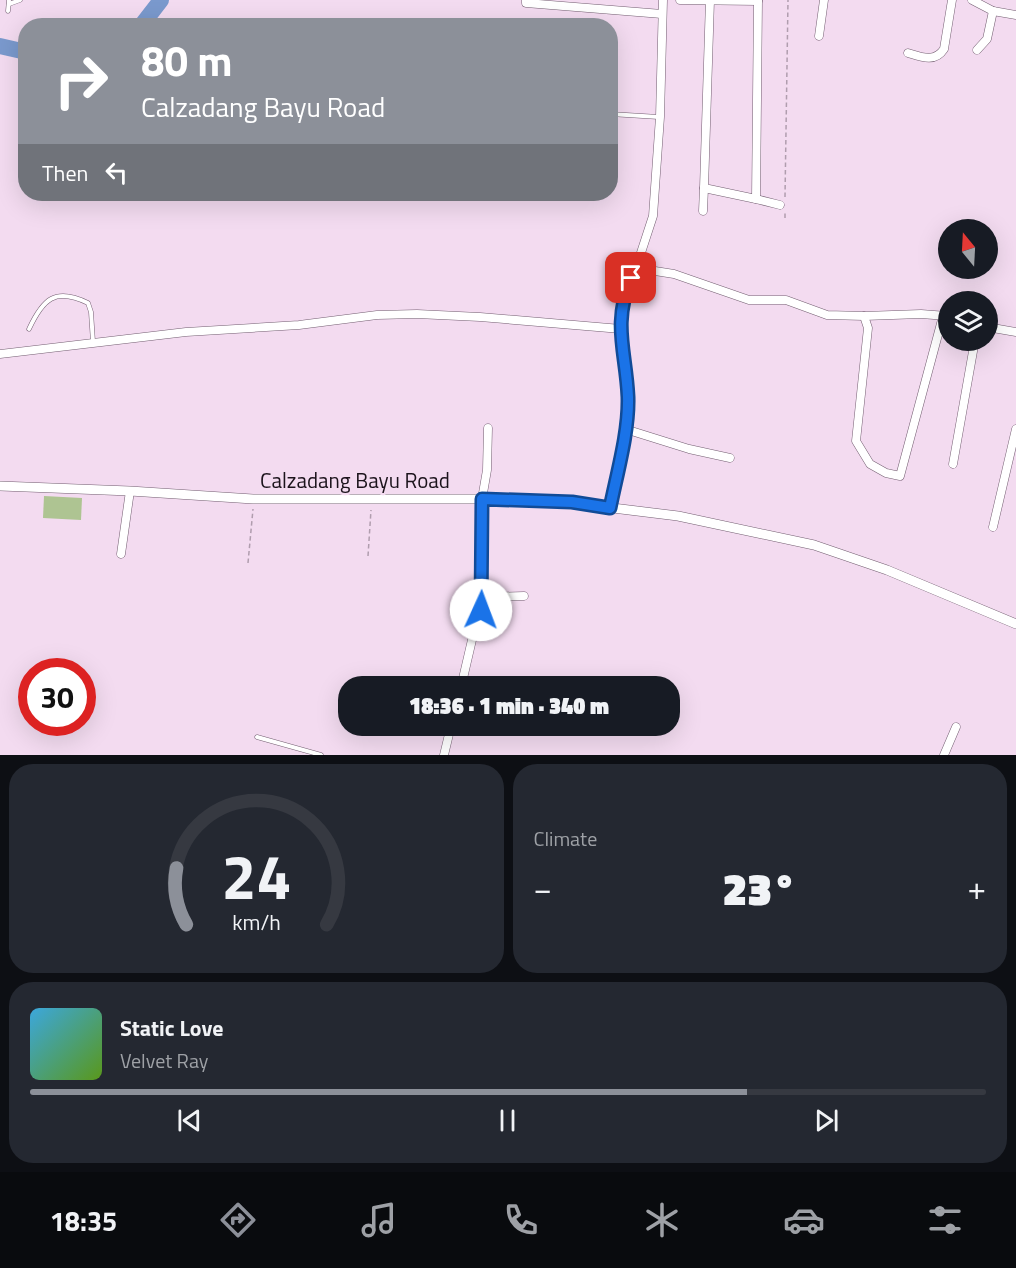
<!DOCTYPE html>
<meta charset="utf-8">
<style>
:root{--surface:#171b24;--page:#242831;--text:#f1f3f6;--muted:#9ea1a6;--line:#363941;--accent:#8c9099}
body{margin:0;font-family:"Titillium Web",sans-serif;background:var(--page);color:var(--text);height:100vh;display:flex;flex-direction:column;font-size:22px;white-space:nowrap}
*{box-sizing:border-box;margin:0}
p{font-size:20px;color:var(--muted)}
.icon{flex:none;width:33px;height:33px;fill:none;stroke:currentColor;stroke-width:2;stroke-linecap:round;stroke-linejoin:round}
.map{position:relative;height:755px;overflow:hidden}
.sheet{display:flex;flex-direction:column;gap:9px;padding:9px;background:#0d0f14;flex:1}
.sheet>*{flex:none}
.banner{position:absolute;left:18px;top:18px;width:600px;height:183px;border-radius:24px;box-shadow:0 6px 24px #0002;background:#8c9099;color:#fff;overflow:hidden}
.needle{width:39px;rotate:342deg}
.buttons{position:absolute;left:938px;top:219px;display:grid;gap:12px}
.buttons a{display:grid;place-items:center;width:60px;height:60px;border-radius:50%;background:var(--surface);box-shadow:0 6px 24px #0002;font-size:30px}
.speed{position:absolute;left:18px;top:658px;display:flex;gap:12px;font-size:30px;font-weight:700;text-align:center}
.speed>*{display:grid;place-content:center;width:78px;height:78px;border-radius:50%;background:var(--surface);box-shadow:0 6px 24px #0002;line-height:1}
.speed .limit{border:9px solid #d22;background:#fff;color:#111}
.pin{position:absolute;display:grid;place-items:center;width:51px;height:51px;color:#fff;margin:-26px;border-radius:12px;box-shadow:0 3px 9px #0006}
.me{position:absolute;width:66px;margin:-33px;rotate:2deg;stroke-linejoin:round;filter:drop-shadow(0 0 4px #0008)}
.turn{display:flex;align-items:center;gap:21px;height:126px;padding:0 24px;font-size:27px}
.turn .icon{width:78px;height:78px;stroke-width:2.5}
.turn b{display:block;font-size:42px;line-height:51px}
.then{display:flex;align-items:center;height:57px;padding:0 24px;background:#0003;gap:12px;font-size:22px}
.big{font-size:45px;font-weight:800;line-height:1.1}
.sheet .card{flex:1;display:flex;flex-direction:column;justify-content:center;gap:9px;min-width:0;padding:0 21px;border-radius:24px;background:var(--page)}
.sheet .dial{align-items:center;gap:0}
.dial svg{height:156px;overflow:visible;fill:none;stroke:var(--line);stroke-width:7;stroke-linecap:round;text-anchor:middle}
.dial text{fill:var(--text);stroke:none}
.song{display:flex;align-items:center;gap:18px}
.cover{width:72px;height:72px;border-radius:9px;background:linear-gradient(135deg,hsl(200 70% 55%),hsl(90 70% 35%))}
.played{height:6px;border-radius:3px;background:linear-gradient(90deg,var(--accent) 75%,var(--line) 75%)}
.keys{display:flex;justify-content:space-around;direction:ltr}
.heat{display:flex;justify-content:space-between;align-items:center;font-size:33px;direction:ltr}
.sheet .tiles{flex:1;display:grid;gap:9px;grid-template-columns:1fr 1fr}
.card:last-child{grid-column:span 2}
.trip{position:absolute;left:338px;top:676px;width:342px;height:60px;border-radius:24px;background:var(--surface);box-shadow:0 6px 24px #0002;font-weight:800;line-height:60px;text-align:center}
.tab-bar{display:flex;height:96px;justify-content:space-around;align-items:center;background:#090b0e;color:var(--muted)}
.tab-bar .icon{width:42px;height:42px}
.tab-bar .selected{color:var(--accent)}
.tab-bar b{font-size:27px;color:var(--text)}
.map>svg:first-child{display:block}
.green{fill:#aec492}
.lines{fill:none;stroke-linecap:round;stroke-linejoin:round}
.river{stroke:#7a99cd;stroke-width:16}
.service-casing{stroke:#735e71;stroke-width:5}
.minor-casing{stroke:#735e71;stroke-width:9}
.tertiary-casing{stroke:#735e71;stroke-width:10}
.path{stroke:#b09dae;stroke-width:1.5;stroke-dasharray:4.5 3;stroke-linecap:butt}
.service{stroke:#fff;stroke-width:4}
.minor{stroke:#fff;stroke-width:8}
.tertiary{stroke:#fff;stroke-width:9}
.route-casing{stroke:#114b97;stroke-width:15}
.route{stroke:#1a73e8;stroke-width:10}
.labels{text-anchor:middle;stroke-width:4.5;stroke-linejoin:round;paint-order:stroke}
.street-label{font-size:21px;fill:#1b131b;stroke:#f3dbf0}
</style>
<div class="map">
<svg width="1016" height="755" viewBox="0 0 1016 755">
<rect width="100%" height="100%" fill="#f3dbf0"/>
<!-- green -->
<path class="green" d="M44,496L82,498L81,520L43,518Z"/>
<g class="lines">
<!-- river -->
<g class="river">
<path d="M141,26L161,0"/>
<path d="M0,46L26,52"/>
</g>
<!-- service casing -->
<g class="service-casing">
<g id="service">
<path d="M9,4L20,0"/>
<path d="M8,11L9,0"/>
<path d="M610,114L659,117"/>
<path d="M29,329C43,299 55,287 88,303L91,312L93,342"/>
<path d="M257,737L321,755"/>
</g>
</g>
<!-- minor casing -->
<g class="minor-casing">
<g id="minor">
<path d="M526,0V3L662,14"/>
<path d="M680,0L758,1"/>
<path d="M710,0L704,188L756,199L758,0"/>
<path d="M972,0L993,11L1016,15"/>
<path d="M819,36L824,0"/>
<path d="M977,50L987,39L993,11"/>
<path d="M908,53C921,57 935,63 944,49L952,0"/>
<path d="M756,199L780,205"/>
<path d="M703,211L704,188"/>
<path d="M636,268L674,274L749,300H786L827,315L864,316L921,314L947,316"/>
<path d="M864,316L868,328L856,441L870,464L886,473L900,476L943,316"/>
<path d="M987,327L1016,332"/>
<path d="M0,354L186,332L299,325L377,315L417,314L480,317L621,329"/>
<path d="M625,429L689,449L730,458"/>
<path d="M953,464L975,340"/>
<path d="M611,508L625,429L628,398L621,345L620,312L626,289L636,268L653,216L660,117L663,0"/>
<path d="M993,527L1016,429"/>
<path d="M121,554L130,491"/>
<path d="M482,597L524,596"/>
<path d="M461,687L482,597L481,549L482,499L487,470L488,428"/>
<path d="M444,755L451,726"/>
<path d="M944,755L956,727"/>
</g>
</g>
<!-- tertiary casing -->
<g class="tertiary-casing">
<path id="tertiary" d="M0,486L130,491L253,499H482L572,503L678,516L814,545L887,570L1016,624"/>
</g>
<!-- path -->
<g class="path">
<path d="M785,197L788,0"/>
<path d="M785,218V211"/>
<path d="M368,556L371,510"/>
<path d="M248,563L253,509"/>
</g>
<!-- service -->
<use href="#service" class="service"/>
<!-- minor -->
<use href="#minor" class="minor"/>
<!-- tertiary -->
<use href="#tertiary" class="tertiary"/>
</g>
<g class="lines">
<!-- route casing -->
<g class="route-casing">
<path id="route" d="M481,610L482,499L572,502L610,508C617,473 629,432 628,397C626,351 612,325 631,278"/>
</g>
<!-- route -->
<use href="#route" class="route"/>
</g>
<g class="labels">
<!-- street labels -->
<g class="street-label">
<text x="355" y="488">Calzadang Bayu Road</text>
</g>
</g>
</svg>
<div class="buttons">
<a><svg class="needle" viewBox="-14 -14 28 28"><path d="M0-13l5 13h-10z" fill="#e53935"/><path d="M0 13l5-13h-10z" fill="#9ea1a6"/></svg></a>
<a><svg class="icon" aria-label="layers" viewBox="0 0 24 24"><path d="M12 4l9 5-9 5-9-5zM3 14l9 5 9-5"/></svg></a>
</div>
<div class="speed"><div class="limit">30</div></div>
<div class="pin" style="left:631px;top:278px;background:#d93025"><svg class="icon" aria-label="arrive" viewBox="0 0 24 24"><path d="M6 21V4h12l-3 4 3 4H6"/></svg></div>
<svg class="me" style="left:481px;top:610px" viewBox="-20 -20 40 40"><circle r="19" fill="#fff"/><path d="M0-13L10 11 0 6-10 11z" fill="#1a73e8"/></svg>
<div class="trip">18:36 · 1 min · 340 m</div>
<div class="banner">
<div class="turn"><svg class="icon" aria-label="right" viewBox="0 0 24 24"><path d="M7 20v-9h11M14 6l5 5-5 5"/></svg><div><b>80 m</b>Calzadang Bayu Road</div></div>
<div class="then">Then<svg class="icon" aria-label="left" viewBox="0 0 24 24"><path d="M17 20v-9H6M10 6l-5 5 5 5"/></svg></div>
</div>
</div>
<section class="sheet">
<div class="tiles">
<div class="card dial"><svg viewBox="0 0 100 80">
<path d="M14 69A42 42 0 1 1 86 69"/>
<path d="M14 69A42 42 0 0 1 9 40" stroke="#8c9099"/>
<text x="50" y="56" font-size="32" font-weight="700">24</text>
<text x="50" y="72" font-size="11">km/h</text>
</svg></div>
<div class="card"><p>Climate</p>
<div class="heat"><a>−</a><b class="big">23°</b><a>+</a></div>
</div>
<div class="card">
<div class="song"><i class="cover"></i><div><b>Static Love</b><p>Velvet Ray</p></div></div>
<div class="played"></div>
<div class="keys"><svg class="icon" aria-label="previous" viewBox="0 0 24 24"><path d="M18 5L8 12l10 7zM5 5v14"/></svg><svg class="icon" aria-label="pause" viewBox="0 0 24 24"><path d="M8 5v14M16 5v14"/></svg><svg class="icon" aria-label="next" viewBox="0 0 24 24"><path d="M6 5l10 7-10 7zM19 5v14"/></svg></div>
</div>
</div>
</section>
<nav class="tab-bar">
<b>18:35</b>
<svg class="icon selected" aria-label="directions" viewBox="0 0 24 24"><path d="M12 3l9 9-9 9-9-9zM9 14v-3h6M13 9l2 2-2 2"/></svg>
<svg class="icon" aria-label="music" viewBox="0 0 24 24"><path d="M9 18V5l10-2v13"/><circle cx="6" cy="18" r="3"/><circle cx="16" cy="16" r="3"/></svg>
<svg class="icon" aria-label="phone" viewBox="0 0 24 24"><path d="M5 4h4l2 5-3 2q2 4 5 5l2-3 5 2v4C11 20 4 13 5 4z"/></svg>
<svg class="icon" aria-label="climate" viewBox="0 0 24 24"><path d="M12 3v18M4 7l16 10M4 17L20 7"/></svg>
<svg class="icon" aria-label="car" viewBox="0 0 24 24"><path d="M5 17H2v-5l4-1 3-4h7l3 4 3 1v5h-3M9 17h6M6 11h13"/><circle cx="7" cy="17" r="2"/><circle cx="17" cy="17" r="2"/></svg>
<svg class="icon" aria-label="filters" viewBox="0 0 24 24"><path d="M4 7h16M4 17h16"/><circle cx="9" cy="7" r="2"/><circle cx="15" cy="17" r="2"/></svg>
</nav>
